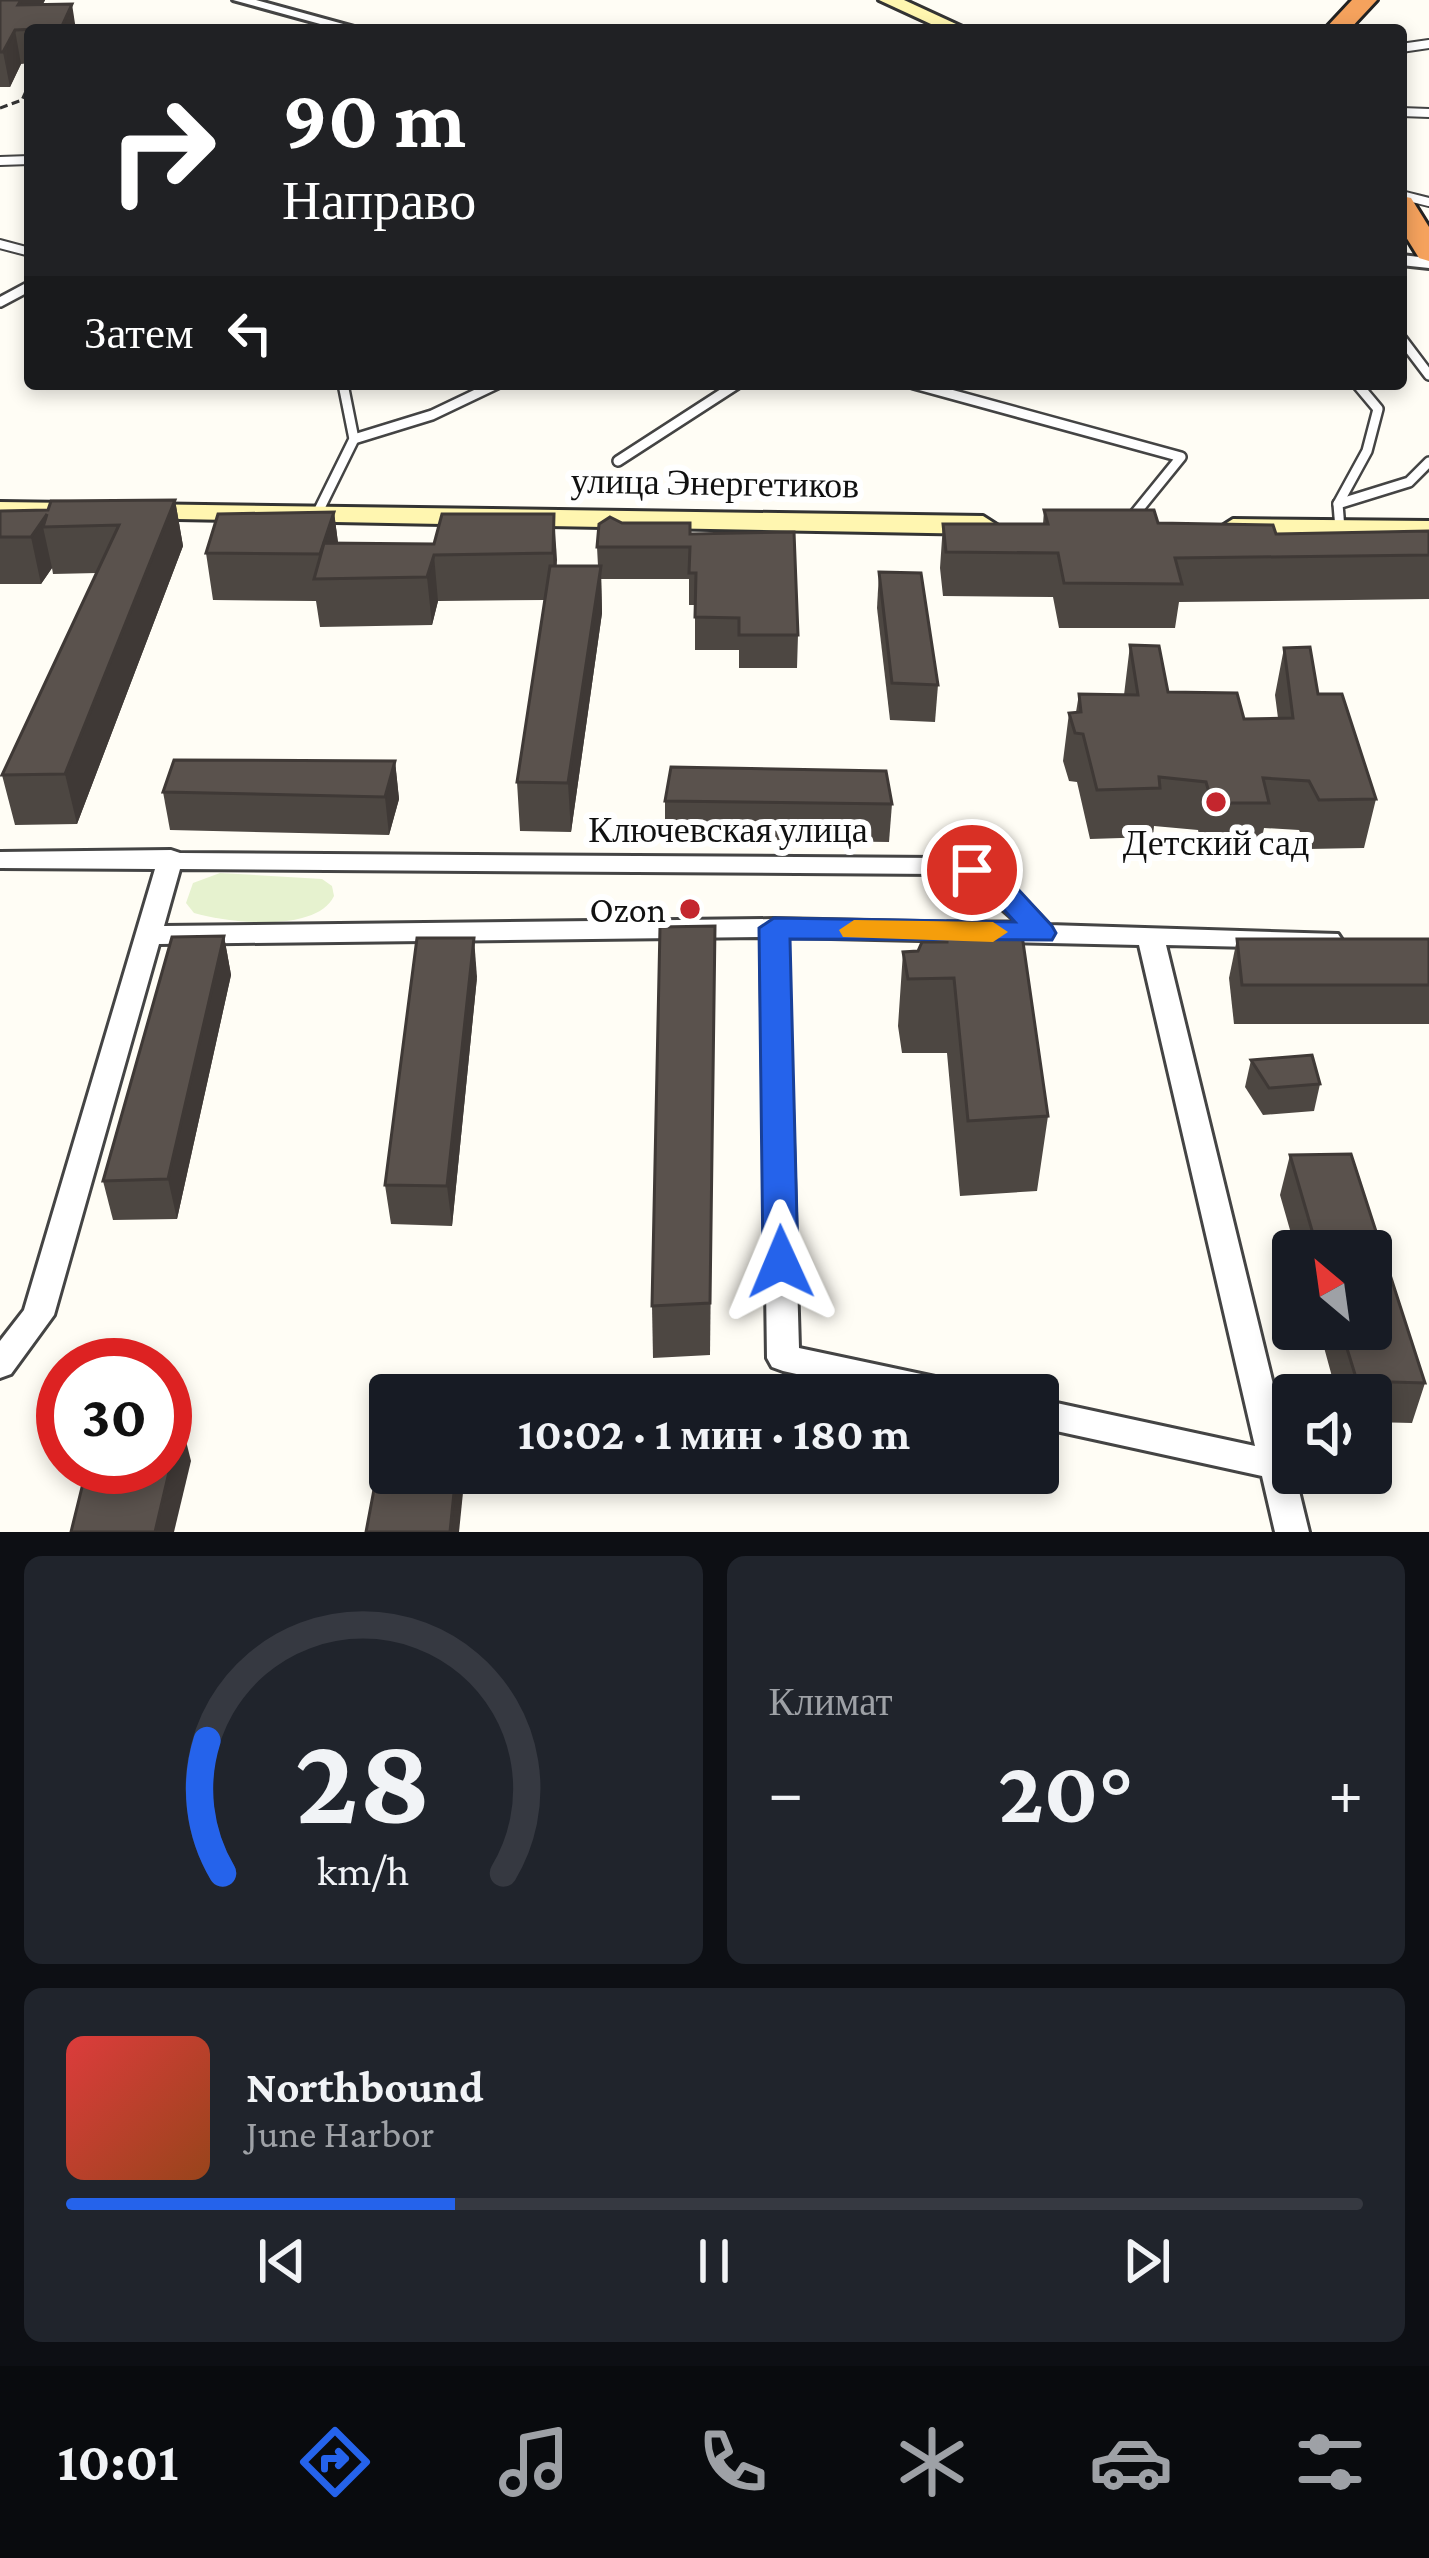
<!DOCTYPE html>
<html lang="ru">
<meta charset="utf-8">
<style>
:root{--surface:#171b24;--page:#20242c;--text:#f1f3f6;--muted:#9ea1a6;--line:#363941;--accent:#2563eb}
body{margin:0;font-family:"Crimson Pro",serif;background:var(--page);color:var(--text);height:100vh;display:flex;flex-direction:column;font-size:45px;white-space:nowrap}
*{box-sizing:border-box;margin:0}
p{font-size:39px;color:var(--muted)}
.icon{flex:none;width:66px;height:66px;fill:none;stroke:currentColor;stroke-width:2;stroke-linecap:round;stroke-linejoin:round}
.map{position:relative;height:1532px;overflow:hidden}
.panel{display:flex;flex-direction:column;gap:24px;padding:24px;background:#0d0f14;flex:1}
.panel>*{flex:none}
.hud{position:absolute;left:24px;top:24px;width:1383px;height:366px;border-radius:12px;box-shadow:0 6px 18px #0003;background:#202124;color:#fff;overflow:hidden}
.needle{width:78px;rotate:331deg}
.buttons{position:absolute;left:1272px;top:1230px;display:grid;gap:24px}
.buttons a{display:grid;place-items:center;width:120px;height:120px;border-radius:12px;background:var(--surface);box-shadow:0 6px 18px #0003;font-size:60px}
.speed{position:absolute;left:36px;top:1338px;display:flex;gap:24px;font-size:60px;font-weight:700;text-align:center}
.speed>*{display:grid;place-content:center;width:156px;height:156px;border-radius:50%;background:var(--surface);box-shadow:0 6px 18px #0003;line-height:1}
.speed .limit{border:18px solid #d22;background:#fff;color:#111}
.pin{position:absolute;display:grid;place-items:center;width:102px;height:102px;color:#fff;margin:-51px;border:6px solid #fff;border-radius:50%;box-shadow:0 3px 12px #0007}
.me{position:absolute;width:132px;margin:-66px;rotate:359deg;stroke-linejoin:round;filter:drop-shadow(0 0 9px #0008)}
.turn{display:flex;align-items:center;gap:42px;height:252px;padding:0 60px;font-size:54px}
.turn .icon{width:156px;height:156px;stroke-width:2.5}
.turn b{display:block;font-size:84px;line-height:102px}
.then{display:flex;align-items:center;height:114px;padding:0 60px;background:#0003;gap:24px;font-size:45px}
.big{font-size:90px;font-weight:700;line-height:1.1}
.panel .widget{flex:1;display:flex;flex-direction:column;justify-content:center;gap:18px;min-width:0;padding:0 42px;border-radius:18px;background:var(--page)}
.panel .dial{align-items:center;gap:0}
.dial svg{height:312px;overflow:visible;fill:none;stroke:var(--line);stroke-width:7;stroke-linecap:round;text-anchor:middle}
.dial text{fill:var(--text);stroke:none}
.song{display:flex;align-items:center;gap:36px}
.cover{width:144px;height:144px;border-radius:18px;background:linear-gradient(135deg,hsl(0 70% 55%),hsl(20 70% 35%))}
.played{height:12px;border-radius:6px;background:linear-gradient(90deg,var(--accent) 30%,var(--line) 30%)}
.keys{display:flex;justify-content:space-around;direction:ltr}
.heat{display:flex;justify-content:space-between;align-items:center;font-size:66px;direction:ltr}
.panel .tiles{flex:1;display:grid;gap:24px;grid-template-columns:1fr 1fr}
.widget:last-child{grid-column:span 2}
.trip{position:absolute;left:369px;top:1374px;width:690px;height:120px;border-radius:12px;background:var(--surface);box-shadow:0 6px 18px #0003;font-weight:700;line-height:120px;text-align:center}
.dock{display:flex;height:192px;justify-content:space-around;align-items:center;background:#090b0e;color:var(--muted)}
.dock .icon{width:84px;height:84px}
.dock .selected{color:var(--accent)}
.dock b{font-size:54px;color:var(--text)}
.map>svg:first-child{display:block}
.pitch{fill:#e6f2cf}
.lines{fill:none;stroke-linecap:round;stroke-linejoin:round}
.lane-far1-casing{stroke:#444;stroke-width:12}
.lane-casing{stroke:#444;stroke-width:14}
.street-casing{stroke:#444;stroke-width:6}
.secondary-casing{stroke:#333;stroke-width:6}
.highway-casing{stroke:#222;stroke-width:6}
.path{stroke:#333;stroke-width:3;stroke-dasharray:8 4.5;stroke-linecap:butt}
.lane-far1{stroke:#fff;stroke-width:8}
.lane{stroke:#fff;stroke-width:9}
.street{fill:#fff;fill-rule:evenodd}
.secondary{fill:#fff6b0;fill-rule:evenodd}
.highway{fill:#f5a25d;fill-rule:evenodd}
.wall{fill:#4d4742}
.shaded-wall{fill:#3f3936}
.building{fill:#5a524d;stroke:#3f3936;stroke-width:3}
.route{fill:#2563eb;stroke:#184099;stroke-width:3}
.slow{fill:#f59e0b}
.poi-dot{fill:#c4262e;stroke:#fff;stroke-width:4.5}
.labels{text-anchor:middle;stroke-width:12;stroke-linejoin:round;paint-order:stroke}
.street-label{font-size:36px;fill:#111;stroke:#fff}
.poi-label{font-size:36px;fill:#111;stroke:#fff}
</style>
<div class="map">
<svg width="1429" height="1532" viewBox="0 0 1429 1532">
<rect width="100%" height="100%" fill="#fffdf5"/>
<!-- pitch -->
<path class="pitch" d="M220,873L322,879L332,886L334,896C317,933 227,923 194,913L186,903L193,883Z"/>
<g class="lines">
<!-- lane-far1 casing -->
<g class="lane-far1-casing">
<g id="lane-far1">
<path d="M1401,48L1429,44"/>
<path d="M1401,112L1429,113"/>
<path d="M0,161L30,160"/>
<path d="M1401,195L1429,202"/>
<path d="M0,244L30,252"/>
</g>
</g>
<!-- lane casing -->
<g class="lane-casing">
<g id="lane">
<path d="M0,302L30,286"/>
<path d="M1401,338L1429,375"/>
<path d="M914,384L1181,457L1129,521"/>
<path d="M354,439L432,415L497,384"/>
<path d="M618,461L737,384"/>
<path d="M1338,504L1367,451L1378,409L1357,384"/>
<path d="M316,516L354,439L343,384"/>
<path d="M1340,529L1338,504L1409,482L1429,462"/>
</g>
</g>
<!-- street casing -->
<g class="street-casing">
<g id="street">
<path d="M233,0H256L365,30H342Z"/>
<path d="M1401,255L1429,258V268L1401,265Z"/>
<path d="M171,850L180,853L938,858C988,866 1015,888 1049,925L1338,934L1342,940L1338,946L1329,949L1166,945L1309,1532H1275L1262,1476L1038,1427V1399L1255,1446L1139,945L787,937L799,1348L954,1381L966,1385L970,1395H891L783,1371L772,1367L767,1358L761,937L159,944L54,1315L11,1374L0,1378V1341L24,1310L155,869L0,868V852ZM180,869L938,874L976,886L1019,924L774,919L164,926Z"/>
</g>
</g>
<!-- secondary casing -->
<g class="secondary-casing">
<g id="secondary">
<path d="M879,0H904L969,30H944Z"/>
<path d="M0,502L71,503L85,511L71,519L0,518Z"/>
<path d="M135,504L983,516L997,525L983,534L125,518L121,512L125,506Z"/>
<path d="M1233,519L1429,521V539L1223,534L1219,528Z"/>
</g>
</g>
<!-- highway casing -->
<g class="highway-casing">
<g id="highway">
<path d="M1352,0H1377L1349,30H1324Z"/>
<path d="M1401,196L1411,198L1429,227V261L1419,258L1401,229Z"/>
</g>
</g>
<!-- path -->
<path class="path" d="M0,108L22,100L30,82"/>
<!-- lane-far1 -->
<use href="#lane-far1" class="lane-far1"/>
<!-- lane -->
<use href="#lane" class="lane"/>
<!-- street -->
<use href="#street" class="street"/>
<!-- secondary -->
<use href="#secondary" class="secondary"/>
<!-- highway -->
<use href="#highway" class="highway"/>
</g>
<!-- wall -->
<g class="wall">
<path d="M0,0H45L43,4L76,30H30V63L21,64L10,87H0Z"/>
<path d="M175,500L183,546L77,824L15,825L2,775L97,573L53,574L52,568L41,584H0V511L48,510Z"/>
<path d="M1044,510L1276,534L1429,531V599L1179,602L1175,628H1059L1053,597L943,596L940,568L943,524H1043Z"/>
<path d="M334,512L338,543L434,544L554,514L556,566H598L597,547L622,523L690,534L798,635L797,668H739V650H695V605H689V579H601L602,613L571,832L520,831L517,782L545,600L438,601L432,625L320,627L316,601L213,600L206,553Z"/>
<path d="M879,572L938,685L935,722L890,720L877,608Z"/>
<path d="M1130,645L1168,692L1244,719L1278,718L1275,695L1284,648L1318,694L1376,799L1364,848L1308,849L1299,830L1264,828L1259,852H1203L1198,830L1154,826L1153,837L1090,839L1077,782L1069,781L1063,761L1069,713L1076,712L1079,694L1124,695Z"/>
<path d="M395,761L399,799L389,835L170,830L163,792Z"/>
<path d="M665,801L892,804L889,842L665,839Z"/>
<path d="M715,926L710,1355L653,1358L652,1306Z"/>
<path d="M224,936L231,975L177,1219L113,1220L103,1181Z"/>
<path d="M1237,939H1429V1024H1234L1229,978Z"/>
<path d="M947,942L1048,1116L1037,1191L960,1196L947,1053H902L898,1026L903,952L918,951Z"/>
<path d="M477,977L452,1226L391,1224L385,1185Z"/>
<path d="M1251,1060L1320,1084L1314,1111L1263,1115L1245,1087Z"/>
<path d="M1351,1154L1425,1383L1412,1423L1371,1422V1395H1337L1319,1329H1371V1251H1296L1280,1195L1290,1155Z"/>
</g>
<!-- shaded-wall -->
<g class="shaded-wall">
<path d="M21,0H45L30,29L18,5Z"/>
<path d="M72,4L76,30H61V28Z"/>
<path d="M15,30L21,64L10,87L3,52Z"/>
<path d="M175,500L183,546L77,824L65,774Z"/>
<path d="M334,512L340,558L320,554Z"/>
<path d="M47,514L43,527L52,568L41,584L31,537Z"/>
<path d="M554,514L557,560L555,600L553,553Z"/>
<path d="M434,555L438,601L432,625L427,577Z"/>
<path d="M601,566L602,613L571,832L568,783Z"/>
<path d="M395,761L399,799L389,835L385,797Z"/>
<path d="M224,936L231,975L177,1219L168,1179Z"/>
<path d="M474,938L477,977L452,1226L447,1186Z"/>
<path d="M181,1421L191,1461L174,1532H155Z"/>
<path d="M456,1473H465L459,1532H450Z"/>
</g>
<!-- building -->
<g class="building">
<path d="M0,0H21L18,5L72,4L61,28L15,30L3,52H0Z"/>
<path d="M175,500L65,774L2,775L119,525L43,527L47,514L31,537H0V511L48,510L51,501Z"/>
<path d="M1044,510H1154L1158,523L1273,525L1276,534L1429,531V555L1175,558L1182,584L1064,583L1058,553L946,552L943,524H1048Z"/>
<path d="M334,512L320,554L206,553L218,514Z"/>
<path d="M442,514H554L553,553L434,555L427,577L314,579L324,543L434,544Z"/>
<path d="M610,517L622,523H690V534L794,532L798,635H739V618L695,617L696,573H689L690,547H597L599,524Z"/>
<path d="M550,566H601L568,783L517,782Z"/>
<path d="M879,572L921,573L938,685L892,683Z"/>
<path d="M1130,645L1159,646L1168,692L1237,693L1244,719L1293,718L1284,648L1310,647L1318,694H1342L1376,799L1319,800L1309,781L1263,778L1269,803H1212L1206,782L1159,777L1160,788L1097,790L1083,734L1075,733L1069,713L1081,712L1079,694L1138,695Z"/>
<path d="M174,760L395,761L385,797L163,792Z"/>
<path d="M671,767L886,771L892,804L665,801Z"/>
<path d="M948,921H1020L1048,1116L968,1121L954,978L908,979L903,952L918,951L922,942H947Z"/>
<path d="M715,926L710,1303L652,1306L660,927Z"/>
<path d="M224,936L168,1179L103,1181L172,937Z"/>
<path d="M417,938H474L447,1186L385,1185Z"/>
<path d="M1237,939H1429V985H1242Z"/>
<path d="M1312,1055L1320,1084L1269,1088L1251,1060Z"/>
<path d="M1351,1154L1425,1383L1357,1381L1341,1329H1371V1251H1318L1290,1155Z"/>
<path d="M181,1421L155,1532H71L87,1467H165V1422Z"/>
<path d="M385,1431H390V1473H456L450,1532H366Z"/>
</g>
<!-- route -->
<path class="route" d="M972,861L1006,876L1052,926L1056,933L1052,940L790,939L798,1262L793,1272L781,1276L768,1272L763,1262L759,928L774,918L1015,922L985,889L958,870L962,863Z"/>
<!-- slow -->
<path class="slow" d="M854,920L993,922L1008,932L993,942L843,937L839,930Z"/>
<!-- markers -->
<g class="poi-dot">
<circle cx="1216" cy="802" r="12"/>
<circle cx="690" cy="909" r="12"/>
</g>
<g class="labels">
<!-- street labels -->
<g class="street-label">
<text transform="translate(715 482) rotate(1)" y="13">улица Энергетиков</text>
<text x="728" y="842">Ключевская улица</text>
</g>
<!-- poi labels -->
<g class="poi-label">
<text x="1216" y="855">Детский сад</text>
<text x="666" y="922" text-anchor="end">Ozon</text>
</g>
</g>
</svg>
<div class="buttons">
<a><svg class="needle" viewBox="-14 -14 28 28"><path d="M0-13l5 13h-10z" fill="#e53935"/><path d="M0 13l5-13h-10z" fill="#9ea1a6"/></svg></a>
<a><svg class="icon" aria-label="sound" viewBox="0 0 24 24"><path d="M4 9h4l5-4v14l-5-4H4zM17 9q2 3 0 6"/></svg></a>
</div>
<div class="speed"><div class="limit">30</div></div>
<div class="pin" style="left:972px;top:870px;background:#d93025"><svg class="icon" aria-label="arrive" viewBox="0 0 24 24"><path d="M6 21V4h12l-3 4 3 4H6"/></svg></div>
<svg class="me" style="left:781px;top:1262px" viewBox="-20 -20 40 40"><path d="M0-17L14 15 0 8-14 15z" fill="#2563eb" stroke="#fff" stroke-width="4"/></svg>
<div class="trip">10:02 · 1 мин · 180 m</div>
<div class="hud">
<div class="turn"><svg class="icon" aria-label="right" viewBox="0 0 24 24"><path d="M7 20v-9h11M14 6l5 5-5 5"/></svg><div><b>90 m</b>Направо</div></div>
<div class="then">Затем<svg class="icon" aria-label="left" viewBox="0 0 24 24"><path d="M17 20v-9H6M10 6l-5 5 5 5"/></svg></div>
</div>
</div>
<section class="panel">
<div class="tiles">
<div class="widget dial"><svg viewBox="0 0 100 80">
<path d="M14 69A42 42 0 1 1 86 69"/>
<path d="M14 69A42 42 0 0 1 10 35" stroke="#2563eb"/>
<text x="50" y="56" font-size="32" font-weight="700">28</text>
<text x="50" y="72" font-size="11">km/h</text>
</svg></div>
<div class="widget"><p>Климат</p>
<div class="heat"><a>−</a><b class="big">20°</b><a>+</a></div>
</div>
<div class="widget">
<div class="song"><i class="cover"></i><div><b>Northbound</b><p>June Harbor</p></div></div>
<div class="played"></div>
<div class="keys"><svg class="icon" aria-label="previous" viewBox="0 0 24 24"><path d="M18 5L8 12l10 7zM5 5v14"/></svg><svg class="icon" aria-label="pause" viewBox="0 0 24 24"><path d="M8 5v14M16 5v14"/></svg><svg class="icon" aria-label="next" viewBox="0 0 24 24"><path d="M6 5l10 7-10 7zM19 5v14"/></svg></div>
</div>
</div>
</section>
<nav class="dock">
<b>10:01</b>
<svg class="icon selected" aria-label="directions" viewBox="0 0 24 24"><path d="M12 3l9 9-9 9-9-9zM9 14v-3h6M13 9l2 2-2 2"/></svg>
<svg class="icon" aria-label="music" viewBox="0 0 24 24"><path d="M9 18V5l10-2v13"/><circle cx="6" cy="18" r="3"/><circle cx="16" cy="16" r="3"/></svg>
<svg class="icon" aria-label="phone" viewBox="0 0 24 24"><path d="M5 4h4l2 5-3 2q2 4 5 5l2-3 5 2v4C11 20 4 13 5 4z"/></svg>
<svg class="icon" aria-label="climate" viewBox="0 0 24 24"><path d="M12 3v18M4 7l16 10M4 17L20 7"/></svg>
<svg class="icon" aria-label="car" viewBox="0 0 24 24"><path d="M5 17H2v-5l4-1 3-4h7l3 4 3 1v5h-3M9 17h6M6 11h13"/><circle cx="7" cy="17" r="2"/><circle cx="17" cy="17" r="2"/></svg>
<svg class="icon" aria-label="filters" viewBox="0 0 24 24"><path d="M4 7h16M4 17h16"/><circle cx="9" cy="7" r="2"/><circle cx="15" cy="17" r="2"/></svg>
</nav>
